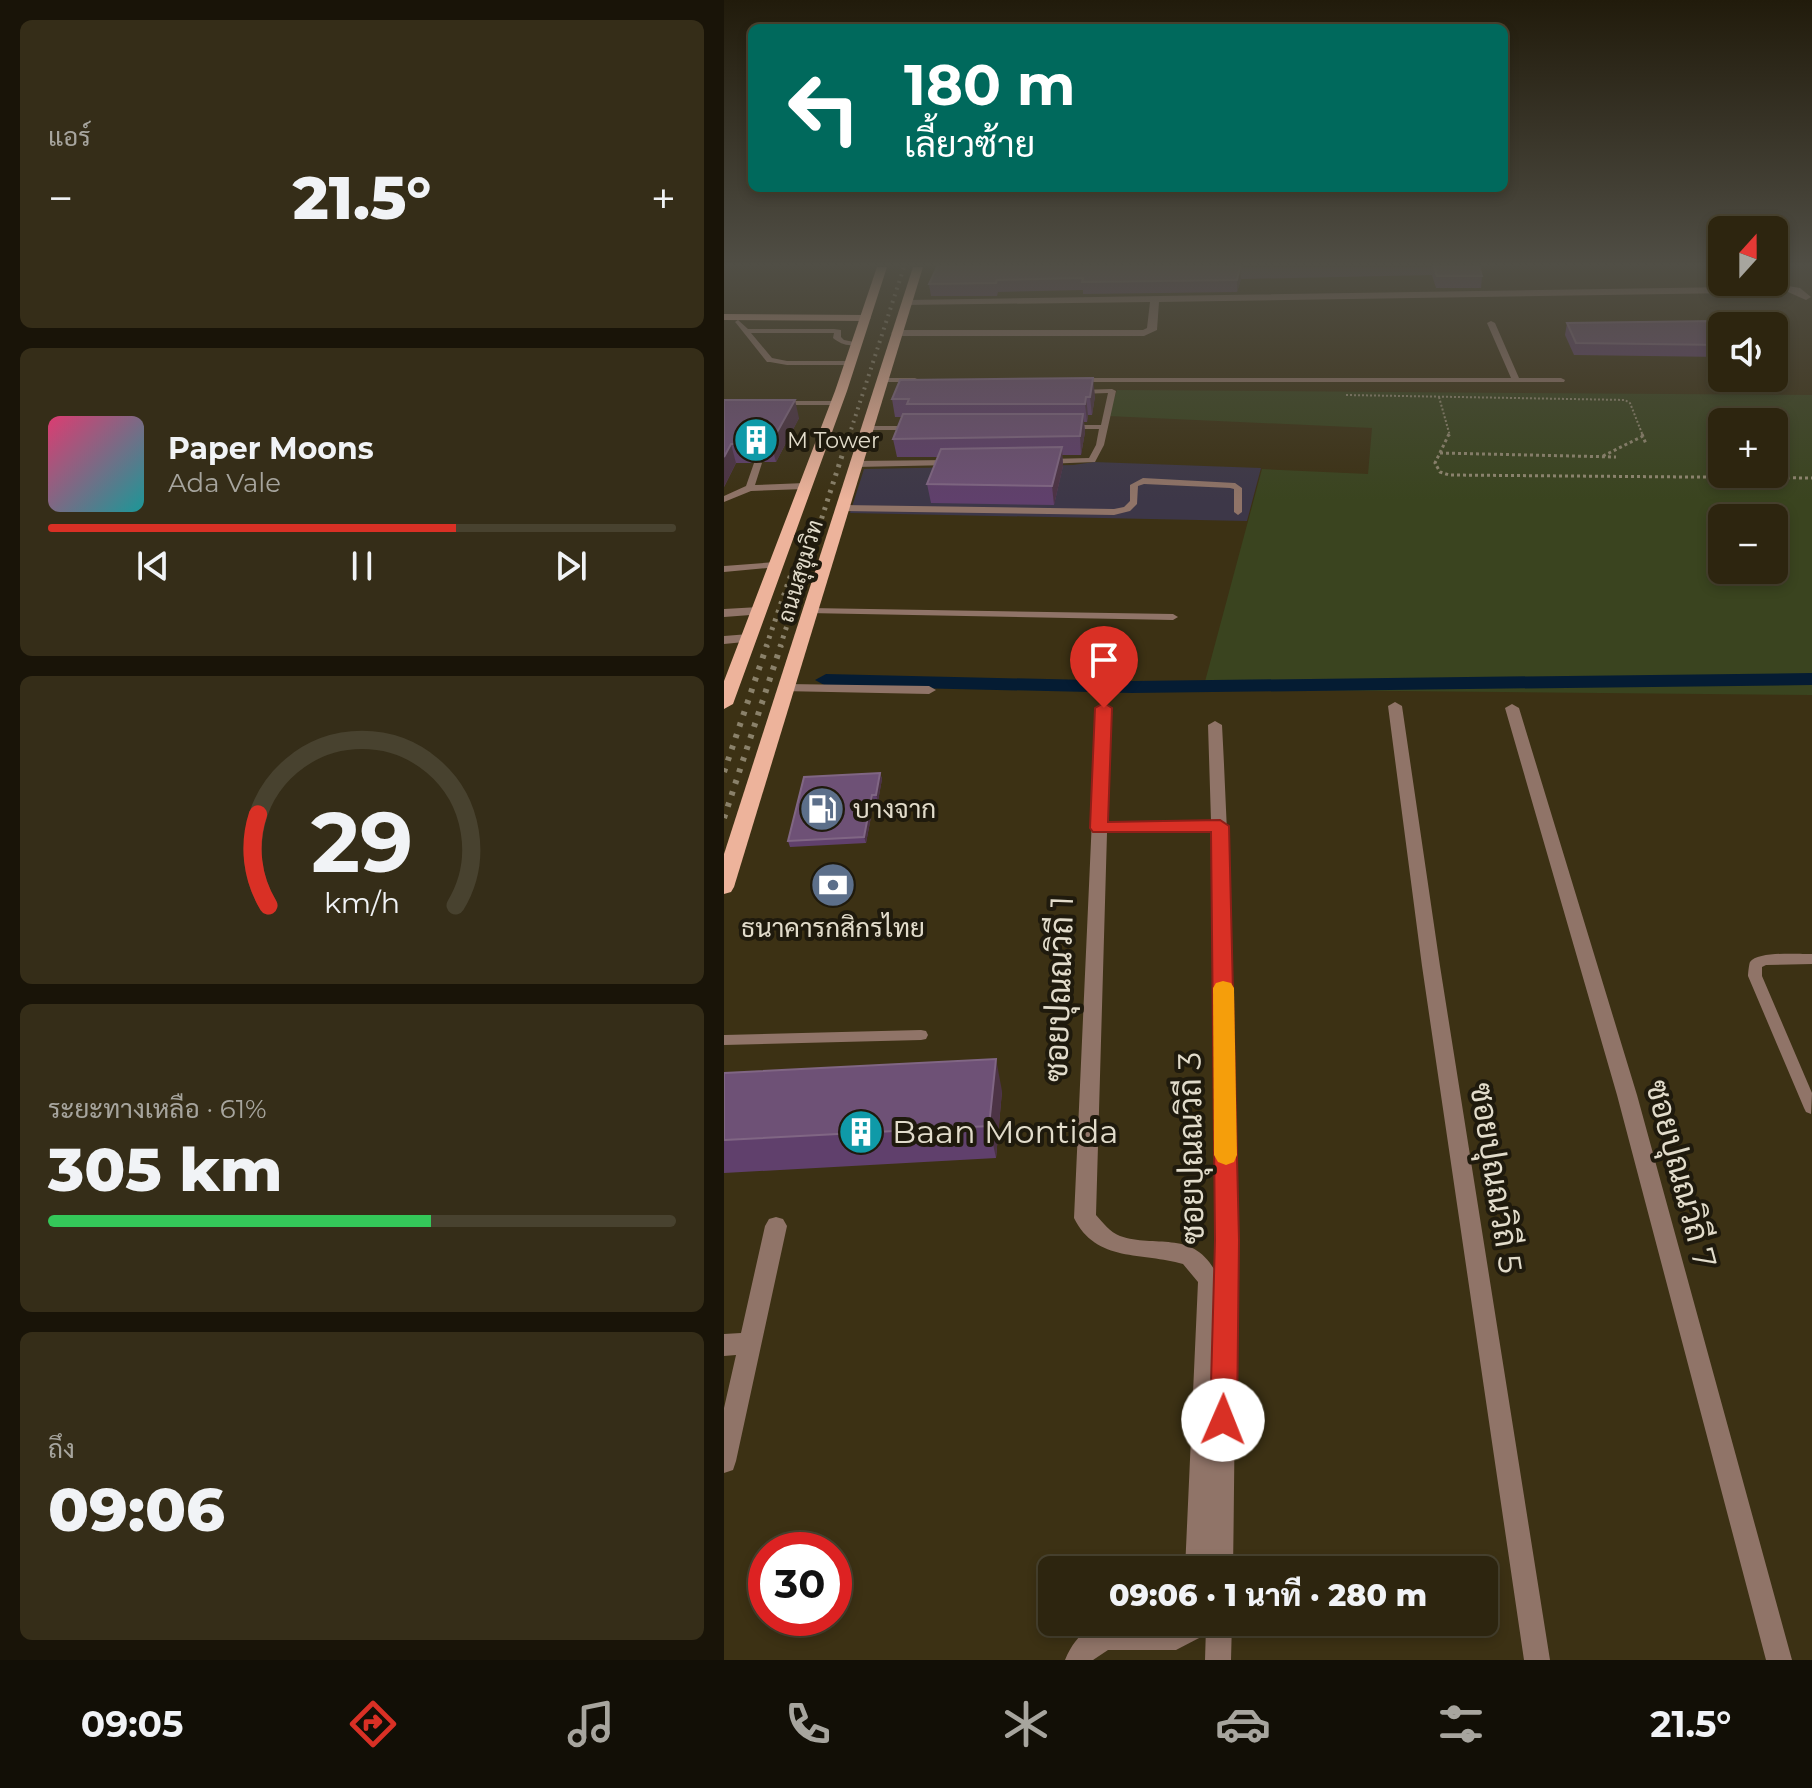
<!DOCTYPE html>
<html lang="th">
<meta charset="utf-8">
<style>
:root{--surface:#2d250f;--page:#352d18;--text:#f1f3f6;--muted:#a7a59e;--line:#48422f;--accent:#d93025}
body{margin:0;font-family:Montserrat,Sarabun,sans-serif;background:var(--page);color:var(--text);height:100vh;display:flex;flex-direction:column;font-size:30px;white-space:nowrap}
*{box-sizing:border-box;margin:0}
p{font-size:26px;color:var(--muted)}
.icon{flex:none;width:44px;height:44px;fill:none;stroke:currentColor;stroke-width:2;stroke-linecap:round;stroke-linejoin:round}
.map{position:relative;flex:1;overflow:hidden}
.sheet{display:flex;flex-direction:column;gap:20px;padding:20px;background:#191408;width:724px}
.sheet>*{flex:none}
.hud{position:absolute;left:24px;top:24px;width:760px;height:168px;border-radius:12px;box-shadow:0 4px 12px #0003,0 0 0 2px var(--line);background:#00695c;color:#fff;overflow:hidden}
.needle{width:52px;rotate:21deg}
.buttons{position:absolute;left:984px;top:216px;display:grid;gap:16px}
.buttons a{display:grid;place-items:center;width:80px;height:80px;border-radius:12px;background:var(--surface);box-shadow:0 4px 12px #0003,0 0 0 2px var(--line);font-size:40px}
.speed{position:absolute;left:24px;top:1532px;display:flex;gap:16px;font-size:40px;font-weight:700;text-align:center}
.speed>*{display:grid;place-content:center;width:104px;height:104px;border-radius:50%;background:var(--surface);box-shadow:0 4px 12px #0003,0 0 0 2px var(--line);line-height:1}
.speed .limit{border:12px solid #d22;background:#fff;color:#111}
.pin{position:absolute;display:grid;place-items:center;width:68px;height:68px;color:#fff;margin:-82px -34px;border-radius:50% 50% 50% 0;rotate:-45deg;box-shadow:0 0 8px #0007}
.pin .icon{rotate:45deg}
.me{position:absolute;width:88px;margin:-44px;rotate:1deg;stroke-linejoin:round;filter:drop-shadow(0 0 6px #0008)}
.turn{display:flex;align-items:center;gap:28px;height:168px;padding:0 24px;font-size:36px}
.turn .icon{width:104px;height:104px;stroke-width:2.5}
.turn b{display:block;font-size:56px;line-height:68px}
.big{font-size:60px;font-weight:800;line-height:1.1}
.sheet .tile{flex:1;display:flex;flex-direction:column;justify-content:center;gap:12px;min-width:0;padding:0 28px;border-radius:12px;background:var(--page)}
.sheet .dial{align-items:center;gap:0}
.dial svg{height:208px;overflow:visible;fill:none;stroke:var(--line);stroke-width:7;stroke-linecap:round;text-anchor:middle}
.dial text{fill:var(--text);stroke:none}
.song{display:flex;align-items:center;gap:24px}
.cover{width:96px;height:96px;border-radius:12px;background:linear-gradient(135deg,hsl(340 70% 55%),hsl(180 70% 35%))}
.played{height:8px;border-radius:4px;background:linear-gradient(90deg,var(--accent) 65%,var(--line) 65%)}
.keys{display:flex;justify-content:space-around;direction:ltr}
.heat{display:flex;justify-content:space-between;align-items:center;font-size:44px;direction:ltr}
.charge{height:12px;border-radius:6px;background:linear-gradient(90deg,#34c759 61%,var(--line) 0)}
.trip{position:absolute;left:314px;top:1556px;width:460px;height:80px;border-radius:12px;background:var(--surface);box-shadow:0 4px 12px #0003,0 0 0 2px var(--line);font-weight:800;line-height:80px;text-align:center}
.tabs{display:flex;height:128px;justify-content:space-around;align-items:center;background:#120f06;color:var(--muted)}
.tabs .icon{width:56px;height:56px}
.tabs .on{color:var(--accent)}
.tabs b{font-size:36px;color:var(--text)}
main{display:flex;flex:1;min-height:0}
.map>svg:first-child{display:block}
.industrial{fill:#3d3748}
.green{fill:#3a441f;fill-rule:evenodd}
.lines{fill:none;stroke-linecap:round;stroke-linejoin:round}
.canal{fill:#051c33;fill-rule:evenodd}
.path-far1{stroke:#918871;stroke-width:2;stroke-dasharray:2 2;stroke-linecap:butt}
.path{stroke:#918871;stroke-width:3;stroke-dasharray:3 3;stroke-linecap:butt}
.lane{fill:#907468;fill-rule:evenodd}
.street{fill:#907468;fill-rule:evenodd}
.secondary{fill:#c59885;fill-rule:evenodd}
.primary{fill:#edb39b;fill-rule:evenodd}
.rail-far2{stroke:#8a816a;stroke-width:4;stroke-dasharray:2 5;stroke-linecap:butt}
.rail-far1{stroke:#8a816a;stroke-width:5;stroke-dasharray:3 6;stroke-linecap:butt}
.rail{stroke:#8a816a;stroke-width:6;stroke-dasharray:4 8;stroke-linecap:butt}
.wall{fill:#60406c}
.shaded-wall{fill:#4c3345}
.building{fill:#6e5176;stroke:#806684;stroke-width:2}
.route{fill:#d93025;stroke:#8d1f18;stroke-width:2}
.slow{fill:#f59e0b}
.labels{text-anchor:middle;stroke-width:8;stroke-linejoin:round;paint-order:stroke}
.far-poi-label{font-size:22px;fill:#e2dccb;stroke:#1f1a0d;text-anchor:start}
.far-street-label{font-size:22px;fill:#e2dccb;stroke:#1f1a0d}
.poi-label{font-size:26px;fill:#e2dccb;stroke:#1f1a0d;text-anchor:start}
.near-street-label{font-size:32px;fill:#e2dccb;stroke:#1f1a0d}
.near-poi-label{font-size:32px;fill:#e2dccb;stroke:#1f1a0d;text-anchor:start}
</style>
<main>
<section class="sheet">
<div class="tile"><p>แอร์</p>
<div class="heat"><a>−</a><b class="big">21.5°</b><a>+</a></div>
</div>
<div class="tile">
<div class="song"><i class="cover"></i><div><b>Paper Moons</b><p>Ada Vale</p></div></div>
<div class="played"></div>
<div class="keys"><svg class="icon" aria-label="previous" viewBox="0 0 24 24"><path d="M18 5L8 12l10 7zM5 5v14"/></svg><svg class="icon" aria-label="pause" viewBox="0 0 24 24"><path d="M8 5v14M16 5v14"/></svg><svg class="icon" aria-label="next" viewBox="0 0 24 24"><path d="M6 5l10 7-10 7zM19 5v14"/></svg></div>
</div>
<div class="tile dial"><svg viewBox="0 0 100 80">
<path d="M14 69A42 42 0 1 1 86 69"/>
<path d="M14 69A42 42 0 0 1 10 34" stroke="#d93025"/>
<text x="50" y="56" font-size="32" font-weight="700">29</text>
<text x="50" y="72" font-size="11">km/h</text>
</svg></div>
<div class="tile"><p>ระยะทางเหลือ · 61%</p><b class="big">305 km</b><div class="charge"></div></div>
<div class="tile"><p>ถึง</p><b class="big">09:06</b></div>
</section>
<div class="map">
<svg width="1088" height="1660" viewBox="0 0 1088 1660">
<rect width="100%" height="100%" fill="#3c3114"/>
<!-- industrial -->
<path class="industrial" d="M370,462L537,468L523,521L126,513L140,469L349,465Z"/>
<!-- green -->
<path class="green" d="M393,390L1088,395V695L479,689L538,469L644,474L648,428L384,416ZM998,422H1050V474H998ZM998,518H1050V570H998Z"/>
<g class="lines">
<!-- canal -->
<path class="canal" d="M1088,673V685L408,693L102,686L91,680L102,674L408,681Z"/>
<!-- path-far1 -->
<g class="path-far1">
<path d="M622,395L901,400L906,403L919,436"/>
<path d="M715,397L726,436"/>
</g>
<!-- path -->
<g class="path">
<path d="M725,434L711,463L716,472L725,475L1088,478"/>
<path d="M918,434L922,444"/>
<path d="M716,453L892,457"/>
<path d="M879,456L919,436"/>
</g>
<!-- lane -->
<g class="lane">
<path d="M14,320L24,329H110L117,330V337L120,340L135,343C127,348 116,344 109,338L110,333H27L48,358L63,361H124L128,363L124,365H63L46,362H43L12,323L11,322Z"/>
<path d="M767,321L771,323L795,378H837L841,380L840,382H353L349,380L353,378H787L763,323Z"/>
<path d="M155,378H191L195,380L191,382H155Z"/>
<path d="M388,389L392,391L380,445L371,462L320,464L319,462L323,459L365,458L372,445L375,429H346L342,427L346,425H377L384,393L354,394L350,392L354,390Z"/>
<path d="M53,401H113L117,403L113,405H56L52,403Z"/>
<path d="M140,426H188L192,428L188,430H143L139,428Z"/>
<path d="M34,460L38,463L31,485L81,483L85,486L81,489L27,491L0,502V496L22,486L30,463Z"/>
<path d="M225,460L229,463L228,465L132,467L128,464L132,461Z"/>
<path d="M419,478L511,483L518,488V512L514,515L510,512V489L506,488L420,484L414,486L413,504L406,511L390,515L118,511L114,508L118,505L390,509L400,507L406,501V485Z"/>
<path d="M52,562L55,563V567L0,572V566Z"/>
<path d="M86,608L449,614L454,617L449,620L83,613V609Z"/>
<path d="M1088,954V964L1042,965L1038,967V976L1088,1093L1087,1114L1082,1112L1080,1108L1024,976C1024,974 1025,964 1026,962C1034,951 1075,954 1088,954Z"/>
<path d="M197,1030L202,1031L204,1035L202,1039L197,1040L0,1045V1035Z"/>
</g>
<!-- street -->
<g class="street">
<path d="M1064,286L1076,288L1087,297L1082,300L1064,292L435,302L433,330L420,336H172L167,333L172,330H419L423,328L426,302L179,305V301L182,300Z"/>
<path d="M35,607L42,611L40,614L0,617V609Z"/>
<path d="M25,634L32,638L30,641L0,644V636Z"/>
<path d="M62,684L205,686L212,690L205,694L57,691L55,688Z"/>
<path d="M671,702L678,706L716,966L826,1660H800L698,966L664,706Z"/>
<path d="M380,704L387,708L384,823L487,821L484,725L491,721L498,725C513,1006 513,1288 509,1570H461L474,1282L459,1264C419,1252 372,1263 350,1218L373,708ZM488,831L491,1042L490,1269C467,1230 431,1248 396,1236C386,1232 379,1223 372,1215L383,833Z"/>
<path d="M788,704L795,708L913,1095L1068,1660H1042L893,1095L781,708Z"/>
<path d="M52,1217L59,1219L63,1226L12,1461L9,1470L0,1473V1408L12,1355L0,1356V1334L17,1333L41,1226L45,1219Z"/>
<path d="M453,1622H508L507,1660H481L482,1627L477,1637L452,1650H384L369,1660H341C366,1600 412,1637 453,1622Z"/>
</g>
<!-- secondary -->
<path class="secondary" d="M0,314L142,315L147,318L142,321L0,320Z"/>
<!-- primary -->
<g class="primary">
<path d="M153,267H163L123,391L9,704L0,709V681L111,391Z"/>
<path d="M189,267H199L10,887L7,892L0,894V854Z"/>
</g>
<!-- rail-far2 -->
<path class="rail-far2" d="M125,436L180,267"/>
<!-- rail-far1 -->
<g class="rail-far1">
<path d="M42,647L67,574"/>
<path d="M56,647L125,434"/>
</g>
<!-- rail -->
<g class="rail">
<path d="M0,772L43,645"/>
<path d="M0,818L57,645"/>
</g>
</g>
<!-- wall -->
<g class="wall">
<path d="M213,267H757L758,276L757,288H712L708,275L517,279L513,292L359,294V290L274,292L273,296H207L205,284Z"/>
<path d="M843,323L998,333V357L850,355L841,335Z"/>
<path d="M371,396L368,415H364L363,422H360L361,432L357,455H338L339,466L330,505L207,503L203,484L214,457H173L169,439L178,417H171L168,399Z"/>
<path d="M0,400L75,418L52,462H41L34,457L27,463H12L0,487Z"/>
<path d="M156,773L158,779L154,801H150L142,843L66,847L64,841Z"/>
<path d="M0,1073L278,1091L272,1158L0,1173Z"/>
</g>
<!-- shaded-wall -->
<g class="shaded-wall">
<path d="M516,267L517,279L513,292V280Z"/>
<path d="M369,378L371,396L368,415L366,397Z"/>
<path d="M362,397L364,415L363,422L361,404Z"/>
<path d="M71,400L75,418L52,462L47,443Z"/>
<path d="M359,414L361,432L357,455L356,436Z"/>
<path d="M29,438L34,457L27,463L22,444Z"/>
<path d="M7,444L12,463L0,487V457Z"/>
<path d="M338,447L339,466L330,505L328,486Z"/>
<path d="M156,773L158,779L154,801L152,795Z"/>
<path d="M148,795L150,801L142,843L140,837Z"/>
<path d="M272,1059L278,1091L272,1158L265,1126Z"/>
</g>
<!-- building -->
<g class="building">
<path d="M213,267H516L513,280L358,282L359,278L273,280L272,283L205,284Z"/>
<path d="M710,267H755L758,276H713Z"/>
<path d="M990,321L998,333V345L852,343L843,323Z"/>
<path d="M369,378L366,397H362L361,404H183L185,399H168L176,380Z"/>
<path d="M0,400H71L47,443H36L29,438L22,444H7L0,457Z"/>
<path d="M179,414H359L356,436L169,439Z"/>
<path d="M338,447L328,486L203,484L217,449Z"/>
<path d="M156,773L152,795H148L140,837L64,841L80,777Z"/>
<path d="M272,1059L265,1126L0,1140V1073Z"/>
</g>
<!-- sky -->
<linearGradient id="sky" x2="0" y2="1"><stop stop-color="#211b0b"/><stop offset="0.53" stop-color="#504e45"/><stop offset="1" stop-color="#504e45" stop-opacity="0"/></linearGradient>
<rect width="1088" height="500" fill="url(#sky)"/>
<!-- route -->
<path class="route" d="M380,703L388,708L384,822L496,820L505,826L515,1240L513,1420L509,1429L499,1433L490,1429L486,1420L491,1240L487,832H369L366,828L371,708Z"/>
<!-- slow -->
<path class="slow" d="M499,981L507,983L510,988L513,1155L510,1162L502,1165L494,1162L490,1155L489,988L492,983Z"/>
<!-- icons -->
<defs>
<g id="building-disc" transform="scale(2.3)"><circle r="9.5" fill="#0f9aa8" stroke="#1f1a0d"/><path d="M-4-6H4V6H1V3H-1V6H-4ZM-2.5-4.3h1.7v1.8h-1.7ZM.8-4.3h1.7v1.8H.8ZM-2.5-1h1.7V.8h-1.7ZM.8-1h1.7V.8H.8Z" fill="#fff"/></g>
<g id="fuel-disc" transform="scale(2.3)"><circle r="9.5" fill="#5c6f8a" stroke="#1f1a0d"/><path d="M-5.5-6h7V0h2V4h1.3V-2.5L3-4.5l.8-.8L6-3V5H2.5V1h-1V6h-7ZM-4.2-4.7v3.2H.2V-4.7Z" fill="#fff"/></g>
<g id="bank-disc" transform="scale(2.3)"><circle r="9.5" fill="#5c6f8a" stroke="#1f1a0d"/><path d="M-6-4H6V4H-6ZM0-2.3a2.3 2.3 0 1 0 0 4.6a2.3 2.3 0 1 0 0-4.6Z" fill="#fff"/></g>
</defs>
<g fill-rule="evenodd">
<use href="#building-disc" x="32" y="440"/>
<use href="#fuel-disc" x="98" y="809"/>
<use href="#bank-disc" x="109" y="885"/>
<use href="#building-disc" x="137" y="1132"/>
</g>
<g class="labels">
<!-- far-poi labels -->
<g class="far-poi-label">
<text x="63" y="448">M Tower</text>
</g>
<!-- far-street labels -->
<g class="far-street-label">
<text transform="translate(76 571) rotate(-73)" y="8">ถนนสุขุมวิท</text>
</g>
<!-- poi labels -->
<g class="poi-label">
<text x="129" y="818">บางจาก</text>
<text x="109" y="937" text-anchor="middle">ธนาคารกสิกรไทย</text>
</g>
<!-- near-street labels -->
<g class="near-street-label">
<text transform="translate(335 989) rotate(-88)" y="11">ซอยปุณณวิถี 1</text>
<text transform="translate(467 1148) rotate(-91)" y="11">ซอยปุณณวิถี 3</text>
<text transform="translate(957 1174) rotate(75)" y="11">ซอยปุณณวิถี 7</text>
<text transform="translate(772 1178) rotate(81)" y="11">ซอยปุณณวิถี 5</text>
</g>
<!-- near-poi labels -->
<g class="near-poi-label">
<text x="168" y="1143">Baan Montida</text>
</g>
</g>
</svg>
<div class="buttons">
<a><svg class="needle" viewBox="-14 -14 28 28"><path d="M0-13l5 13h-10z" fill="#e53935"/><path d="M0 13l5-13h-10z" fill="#a7a59e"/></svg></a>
<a><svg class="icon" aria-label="sound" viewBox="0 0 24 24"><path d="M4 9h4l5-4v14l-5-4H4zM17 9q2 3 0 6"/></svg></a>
<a>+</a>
<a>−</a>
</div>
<div class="speed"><div class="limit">30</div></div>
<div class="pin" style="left:380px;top:708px;background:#d93025"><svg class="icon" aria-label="arrive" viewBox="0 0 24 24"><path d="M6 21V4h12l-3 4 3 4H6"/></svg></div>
<svg class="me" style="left:499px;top:1420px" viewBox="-20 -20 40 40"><circle r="19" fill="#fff"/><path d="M0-13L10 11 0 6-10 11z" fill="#d93025"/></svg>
<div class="trip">09:06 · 1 นาที · 280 m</div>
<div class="hud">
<div class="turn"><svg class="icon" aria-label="left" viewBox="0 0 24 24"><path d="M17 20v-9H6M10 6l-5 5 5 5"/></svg><div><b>180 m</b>เลี้ยวซ้าย</div></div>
</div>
</div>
</main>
<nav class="tabs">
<b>09:05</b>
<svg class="icon on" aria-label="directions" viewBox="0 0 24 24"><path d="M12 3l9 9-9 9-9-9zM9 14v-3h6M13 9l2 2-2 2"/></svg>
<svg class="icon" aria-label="music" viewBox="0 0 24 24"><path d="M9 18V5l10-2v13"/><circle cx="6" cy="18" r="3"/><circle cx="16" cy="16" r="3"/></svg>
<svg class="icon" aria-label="phone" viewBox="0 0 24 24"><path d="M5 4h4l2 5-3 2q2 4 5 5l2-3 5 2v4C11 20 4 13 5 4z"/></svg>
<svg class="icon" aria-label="climate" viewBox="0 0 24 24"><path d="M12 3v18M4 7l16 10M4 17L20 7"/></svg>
<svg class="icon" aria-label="car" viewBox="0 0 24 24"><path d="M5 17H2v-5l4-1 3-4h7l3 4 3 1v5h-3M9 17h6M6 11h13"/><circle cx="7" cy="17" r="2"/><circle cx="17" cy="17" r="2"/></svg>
<svg class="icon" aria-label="filters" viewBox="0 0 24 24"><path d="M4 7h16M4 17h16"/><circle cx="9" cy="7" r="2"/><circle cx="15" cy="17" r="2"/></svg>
<b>21.5°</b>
</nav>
